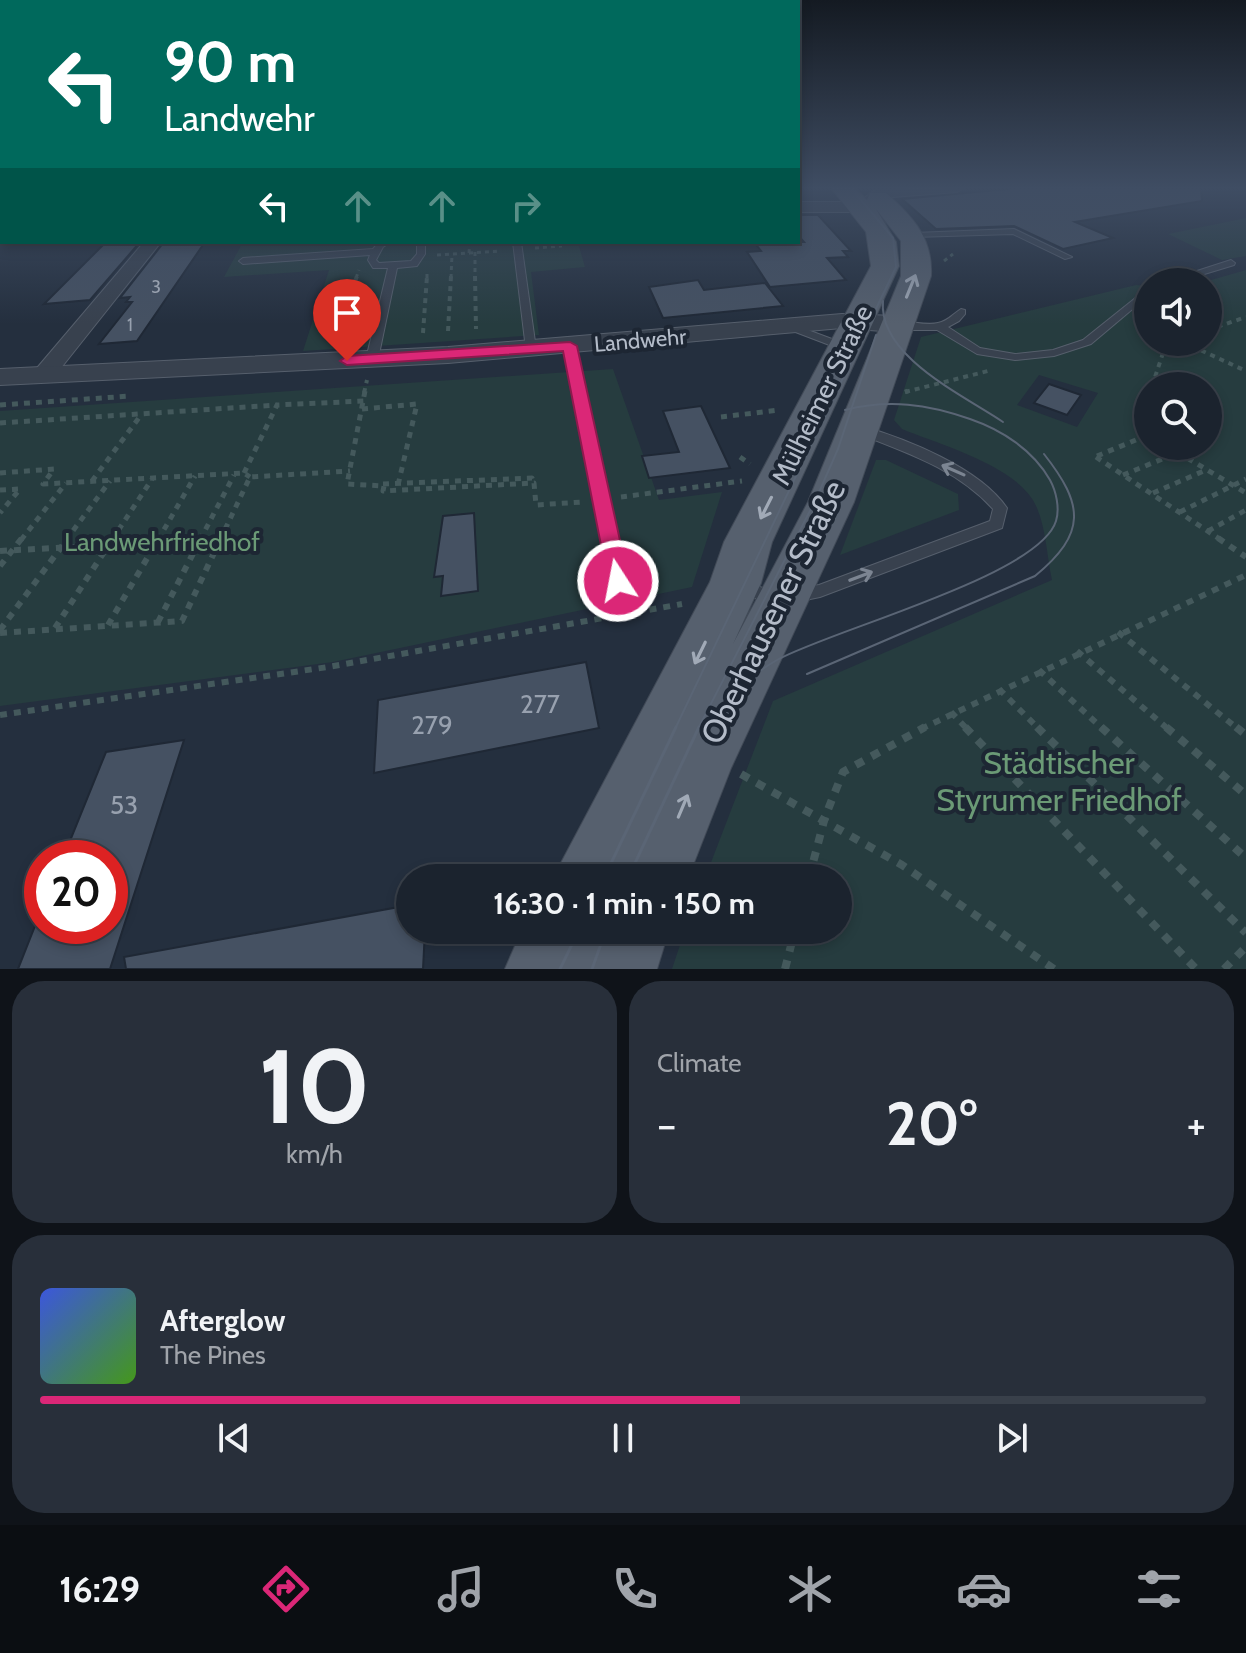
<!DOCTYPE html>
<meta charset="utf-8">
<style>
:root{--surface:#1b232e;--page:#282f3a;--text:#f1f3f6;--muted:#a0a4aa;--line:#39404a;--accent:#db2777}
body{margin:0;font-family:Cabin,sans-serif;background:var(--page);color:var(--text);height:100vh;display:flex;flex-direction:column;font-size:30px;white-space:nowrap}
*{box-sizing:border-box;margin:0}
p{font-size:26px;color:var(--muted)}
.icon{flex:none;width:44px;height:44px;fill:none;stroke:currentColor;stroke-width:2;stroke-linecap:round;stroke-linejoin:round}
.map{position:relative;height:969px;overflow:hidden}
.side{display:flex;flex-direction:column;gap:12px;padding:12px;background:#0f1319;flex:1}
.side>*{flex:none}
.hud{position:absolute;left:0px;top:0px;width:800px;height:244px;box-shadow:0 4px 12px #0003,0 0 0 2px var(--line);background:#00695c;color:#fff;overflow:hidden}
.controls{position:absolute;left:1134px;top:268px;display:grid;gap:16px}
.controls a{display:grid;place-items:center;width:88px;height:88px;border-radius:50%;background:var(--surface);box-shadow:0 4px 12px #0003,0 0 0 2px var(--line);font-size:40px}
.speed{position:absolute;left:24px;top:840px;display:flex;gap:16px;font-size:40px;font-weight:700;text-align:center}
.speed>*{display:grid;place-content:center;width:104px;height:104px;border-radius:50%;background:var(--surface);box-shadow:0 4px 12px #0003,0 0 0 2px var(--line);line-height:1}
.speed .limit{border:12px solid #d22;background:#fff;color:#111}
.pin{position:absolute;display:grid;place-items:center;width:68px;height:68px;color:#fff;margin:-82px -34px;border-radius:50% 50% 50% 0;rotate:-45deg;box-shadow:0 0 8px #0007}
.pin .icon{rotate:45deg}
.me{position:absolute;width:88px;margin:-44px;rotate:349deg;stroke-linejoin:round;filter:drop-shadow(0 0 6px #0008)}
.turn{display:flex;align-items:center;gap:28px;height:168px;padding:0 32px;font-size:36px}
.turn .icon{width:104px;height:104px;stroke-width:2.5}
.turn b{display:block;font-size:56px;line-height:68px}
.lanes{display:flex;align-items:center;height:76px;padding:0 32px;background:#0003;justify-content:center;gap:40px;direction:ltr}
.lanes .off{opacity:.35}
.big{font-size:60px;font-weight:800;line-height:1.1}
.side .widget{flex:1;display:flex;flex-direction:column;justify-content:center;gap:12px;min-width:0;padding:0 28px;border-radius:32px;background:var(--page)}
.side .dial{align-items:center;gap:0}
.dial b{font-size:104px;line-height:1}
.song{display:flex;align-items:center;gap:24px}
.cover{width:96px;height:96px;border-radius:12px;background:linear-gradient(135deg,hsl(230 70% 55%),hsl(100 70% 35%))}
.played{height:8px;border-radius:4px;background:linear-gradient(90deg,var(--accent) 60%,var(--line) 60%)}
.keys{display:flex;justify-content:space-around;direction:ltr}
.heat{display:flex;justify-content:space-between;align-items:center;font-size:44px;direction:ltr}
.side .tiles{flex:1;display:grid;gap:12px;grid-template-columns:1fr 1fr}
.widget:last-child{grid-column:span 2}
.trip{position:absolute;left:396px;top:864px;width:456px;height:80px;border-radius:40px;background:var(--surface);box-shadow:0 4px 12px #0003,0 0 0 2px var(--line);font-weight:800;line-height:80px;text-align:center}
.tab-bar{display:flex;height:128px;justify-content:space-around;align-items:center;background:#0b0e12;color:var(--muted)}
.tab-bar .icon{width:56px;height:56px}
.tab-bar .on{color:var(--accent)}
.tab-bar b{font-size:36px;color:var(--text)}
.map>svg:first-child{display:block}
.green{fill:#263c3f;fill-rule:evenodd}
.building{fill:#455162;stroke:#1f2835;stroke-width:2}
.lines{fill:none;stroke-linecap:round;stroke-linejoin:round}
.service-casing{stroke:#565f6c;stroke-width:2}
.minor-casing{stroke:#565f6c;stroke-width:2}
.tertiary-casing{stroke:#565f6c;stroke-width:2}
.primary-casing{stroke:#414a57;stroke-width:2}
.path-far4{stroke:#44595c;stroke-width:3;stroke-dasharray:4 4;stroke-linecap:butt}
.path-far3{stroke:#44595c;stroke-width:4;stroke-dasharray:5 5;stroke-linecap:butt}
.path-far2{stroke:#44595c;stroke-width:5;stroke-dasharray:6 6;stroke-linecap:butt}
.path-far1{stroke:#44595c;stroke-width:6;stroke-dasharray:7 7;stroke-linecap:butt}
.path{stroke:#44595c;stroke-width:8;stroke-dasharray:9 9;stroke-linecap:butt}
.service{fill:#38414e;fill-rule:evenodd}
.minor{fill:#38414e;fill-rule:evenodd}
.tertiary{fill:#38414e;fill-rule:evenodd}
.primary{fill:#56606e;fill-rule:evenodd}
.tram-far1{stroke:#5a6575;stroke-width:2}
.tram{stroke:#5a6575;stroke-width:3}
.oneway{stroke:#a1aab7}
.oneway2{stroke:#7c8592}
.route{fill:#db2777;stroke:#8e194d;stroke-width:2}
.labels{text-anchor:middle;stroke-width:8;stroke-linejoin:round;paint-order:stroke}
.far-number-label{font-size:18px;fill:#98a1af}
.far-street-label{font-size:22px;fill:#b4bcc9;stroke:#1d2633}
.street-label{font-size:26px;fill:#b4bcc9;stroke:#1d2633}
.park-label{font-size:26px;fill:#6b9a76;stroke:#1d2633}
.near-number-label{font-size:26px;fill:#98a1af}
.near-street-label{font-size:32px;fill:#b4bcc9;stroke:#1d2633}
.near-park-label{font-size:32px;fill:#6b9a76;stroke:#1d2633}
</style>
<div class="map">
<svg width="1246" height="969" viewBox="0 0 1246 969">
<rect width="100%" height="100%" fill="#242f3e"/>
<!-- green -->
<g class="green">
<path d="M1246,218V256L1222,260L1168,234Z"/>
<path d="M243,242H636L579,246L585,267L531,272L539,335L303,351L329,270L224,277Z"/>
<path d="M1246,270V969H672L685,930H838V878H705L773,701L1052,580C1047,557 1046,529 1037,508C1020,466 940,445 902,429L894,420L921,337L1136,285L1148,286V342H1208V282H1204ZM1039,375L1098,393L1077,427L1017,405ZM1148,386H1208V446H1148Z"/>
<path d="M613,369L659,500L722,492L692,587L333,662L0,706V411Z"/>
<path d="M876,460H886L958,494L959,510L840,555Z"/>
</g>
<!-- building -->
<g class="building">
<path d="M1019,188H1201L1202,201L1075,222L1113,238L1063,249L1014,226L936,229L902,199Z"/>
<path d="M798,215H818L851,251H843L848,257L827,258L846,280L770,287L747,252L761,251L754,242H804L798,235Z"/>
<path d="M106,242H140L90,300L44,304Z"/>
<path d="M164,242H205L137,341L99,344L132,302H126L130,297L120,298Z"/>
<path d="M698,280L704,290L765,283L783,306L663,318L649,287Z"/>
<path d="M1049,384L1081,395L1067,415L1034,403Z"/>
<path d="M701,406L730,468L649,478L642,456L679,452L663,411Z"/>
<path d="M474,513L478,591L441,596L443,576L434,577L443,516Z"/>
<path d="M586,662L599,728L374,773L378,700Z"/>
<path d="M184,740L110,969H18L35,926H110V858H63L106,752Z"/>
<path d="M410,905V930H425L423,969H126L124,957Z"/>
</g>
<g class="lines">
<!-- service casing -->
<g class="service-casing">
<g id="service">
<path d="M1014,229L1072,257L1065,259L1013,234L914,237L910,235L914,233Z"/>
<path d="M379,242H391L383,247L376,260L379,263L411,261L417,254V242H425V254L417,266L397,268L378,359L372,362L366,359L388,268H373L368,260L370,255L243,264L239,261L243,258L373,249Z"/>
<path d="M513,242H521L536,349L531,352L526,349Z"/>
<path d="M1231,260L1235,263L1234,265L1178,282H1163Z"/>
<path d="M1148,288V296L1091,344L1054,356L1015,360L977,354L937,330H913L891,324C903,317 923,327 938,323C948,321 953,314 961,309L965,310V314L959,321L948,327L980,348L1015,354L1053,350L1083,340Z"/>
<path d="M789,323L848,345L849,347L844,350L840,349L785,328V324Z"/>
<path d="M570,343L575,346L626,581L624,585L618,587L612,585L610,581L565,346Z"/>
<path d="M859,425C906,439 979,467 1007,508L1002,528L820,597L786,604L767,603L736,590L734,586L736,582L742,580L768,590H786L819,585L990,521L993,509C956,468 904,452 854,432L853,429L854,426Z"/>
</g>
</g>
<!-- minor casing -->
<g class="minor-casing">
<g id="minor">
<path d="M964,188L957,192L879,198L875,202L887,207L879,212H798V202H859L875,190Z"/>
<path d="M144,242H161L53,378H37L34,373L37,368Z"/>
</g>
</g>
<!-- tertiary casing -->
<g class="tertiary-casing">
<path id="tertiary" d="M842,314L896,316L909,324L896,332L842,328L448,363L0,385V369L448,347Z"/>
</g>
<!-- primary casing -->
<g class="primary-casing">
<g id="primary">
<path d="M831,188H855L867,200L870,193H886C913,217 933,238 931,276L854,502L731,768L688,878H553L710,582L724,542L871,266L866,232ZM876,209L901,241V276L808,502L733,644L761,583L772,542L899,266L896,242Z"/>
<path d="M522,930H669L657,969H505Z"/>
</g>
</g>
<!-- path-far4 -->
<g class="path-far4">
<path d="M535,248L562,246"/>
<path d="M475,252V278"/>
<path d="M469,253L501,251"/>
<path d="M437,255L469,253L470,242"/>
<path d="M944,261L953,254"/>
<path d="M356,278L359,270"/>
<path d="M427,278V274"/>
<path d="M451,278L452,254"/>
</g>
<!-- path-far3 -->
<g class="path-far3">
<path d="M475,276L476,329"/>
<path d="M1208,330L1246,317"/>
<path d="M448,331L451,276"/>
<path d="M423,333L427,276"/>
<path d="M336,338L357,276"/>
<path d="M1183,342L1246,371"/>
<path d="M1152,386L1166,344L1172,342"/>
<path d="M905,392L988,371"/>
<path d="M364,393L367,380"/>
</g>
<!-- path-far2 -->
<g class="path-far2">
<path d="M365,391L347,484L384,486L383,491L534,483L536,505L583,502"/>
<path d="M905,392L908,391"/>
<path d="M1148,397L1138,425L1148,435"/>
<path d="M0,405L131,396"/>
<path d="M362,409L417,404L398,485"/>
<path d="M721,417L779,410"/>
<path d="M0,423L277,405"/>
<path d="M1167,446L1246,493"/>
<path d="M1097,456L1148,435"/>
<path d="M740,457L750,464"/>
<path d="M1096,457L1221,540"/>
<path d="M0,473L54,469L43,484L244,473L250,477"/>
<path d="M244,473L277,405L364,401"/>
<path d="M1123,475L1177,453"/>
<path d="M92,481L141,415"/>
<path d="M383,484L532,478L534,483"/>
<path d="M0,490L20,489L0,513"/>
<path d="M1153,493L1206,470"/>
<path d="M621,497L742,481"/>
<path d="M1180,512L1246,479"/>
<path d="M1208,531L1246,510"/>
<path d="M21,540L66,483"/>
<path d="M66,540L110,481"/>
<path d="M112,540L152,479"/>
<path d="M158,540L195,476"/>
<path d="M197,540H200"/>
<path d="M200,540L234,475"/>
<path d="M220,540L250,477L350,471"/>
</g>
<!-- path-far1 -->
<g class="path-far1">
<path d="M1218,538L1246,557"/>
<path d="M0,551L200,540"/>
<path d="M0,566L22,538"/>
<path d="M158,622L201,538"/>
<path d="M108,625L159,538"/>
<path d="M55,628L113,538"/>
<path d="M0,630L68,538"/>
<path d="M1118,632L1238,729"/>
<path d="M0,633L182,621L221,538"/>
<path d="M1077,651L1168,729"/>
<path d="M1039,670L1103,729"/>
<path d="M999,689L1039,729"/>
<path d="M951,712L967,729"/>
<path d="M0,715L328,667L682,604"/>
<path d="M921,729L1246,575"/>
</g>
<!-- path -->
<g class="path">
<path d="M965,727L1196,969"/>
<path d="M1037,727L1246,933"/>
<path d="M1101,727L1246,858"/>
<path d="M1166,727L1246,795"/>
<path d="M1236,727L1246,735"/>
<path d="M741,774L902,865L1054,969"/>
<path d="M809,878L825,817L843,772L925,727"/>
<path d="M785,969L795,930"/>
<path d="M1224,969L1246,947"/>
</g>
<!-- service -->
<use href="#service" class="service"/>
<!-- minor -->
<use href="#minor" class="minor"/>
<!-- tertiary -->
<use href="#tertiary" class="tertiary"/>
<!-- primary -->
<use href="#primary" class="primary"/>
<!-- tram-far1 -->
<g class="tram-far1">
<path d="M883,301C878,356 963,395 1003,422"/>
<path d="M807,674L1035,576C1087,533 1084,505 1044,454"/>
<path d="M712,715C731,695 752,674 777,660C831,630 1039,576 1056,521C1060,508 1056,491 1050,480C1033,450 1002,430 970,419C927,404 889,399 845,410"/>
<path d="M675,729L896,267L893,238L851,188"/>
<path d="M698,729L816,499L838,449L876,335"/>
</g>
<!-- tram -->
<g class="tram">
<path d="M604,878L676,727"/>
<path d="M628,878L699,727"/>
<path d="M560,969L579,930"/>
<path d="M592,969L606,930"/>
</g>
</g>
<!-- one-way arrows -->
<defs><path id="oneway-shaft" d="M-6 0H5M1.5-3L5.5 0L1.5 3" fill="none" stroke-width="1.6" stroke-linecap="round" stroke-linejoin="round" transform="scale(2)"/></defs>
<g class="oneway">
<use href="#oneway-shaft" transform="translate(911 286) rotate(-68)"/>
<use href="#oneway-shaft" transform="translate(766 508) rotate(117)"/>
<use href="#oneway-shaft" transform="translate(700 653) rotate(116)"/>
<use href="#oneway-shaft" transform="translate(683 806) rotate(-67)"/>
</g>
<g class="oneway2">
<use href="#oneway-shaft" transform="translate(953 470) rotate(-156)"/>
<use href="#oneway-shaft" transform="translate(861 576) rotate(-21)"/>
</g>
<!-- sky -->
<linearGradient id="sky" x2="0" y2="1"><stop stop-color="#141a22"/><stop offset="0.58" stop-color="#3f4d63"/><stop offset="1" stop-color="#3f4d63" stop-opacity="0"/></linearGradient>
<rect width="1246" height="324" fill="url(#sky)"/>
<!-- route -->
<path class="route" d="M570,342L577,346L629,581L618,589L608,581L563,351L347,365L340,361L347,356Z"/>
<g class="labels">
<!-- far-number labels -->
<g class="far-number-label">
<text x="156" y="293">3</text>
<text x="130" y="331">1</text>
</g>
<!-- far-street labels -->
<g class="far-street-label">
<text transform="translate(640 340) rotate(-5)" y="8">Landwehr</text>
</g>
<!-- street labels -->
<g class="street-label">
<text transform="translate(822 395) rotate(-64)" y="9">Mülheimer Straße</text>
</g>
<!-- park labels -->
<g class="park-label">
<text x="162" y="551">Landwehrfriedhof</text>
</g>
<!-- near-number labels -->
<g class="near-number-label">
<text x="540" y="713">277</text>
<text x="432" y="734">279</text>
<text x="124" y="814">53</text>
</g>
<!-- near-street labels -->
<g class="near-street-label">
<text transform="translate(773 612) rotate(-64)" y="11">Oberhausener Straße</text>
</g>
<!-- near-park labels -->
<g class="near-park-label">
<text x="1059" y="774">Städtischer<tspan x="1059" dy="37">Styrumer Friedhof</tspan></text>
</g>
</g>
</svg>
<div class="controls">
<a><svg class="icon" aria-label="sound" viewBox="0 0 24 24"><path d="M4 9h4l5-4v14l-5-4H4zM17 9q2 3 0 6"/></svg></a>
<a><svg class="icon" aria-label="search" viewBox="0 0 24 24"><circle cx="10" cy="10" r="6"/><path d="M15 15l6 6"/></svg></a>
</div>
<div class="speed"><div class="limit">20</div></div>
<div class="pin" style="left:347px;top:361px;background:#d93025"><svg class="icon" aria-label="arrive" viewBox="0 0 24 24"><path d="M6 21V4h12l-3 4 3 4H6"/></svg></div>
<svg class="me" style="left:618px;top:581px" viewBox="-20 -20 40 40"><circle r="17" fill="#db2777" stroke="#fff" stroke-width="3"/><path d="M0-11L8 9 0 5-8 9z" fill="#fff"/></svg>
<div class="trip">16:30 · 1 min · 150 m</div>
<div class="hud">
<div class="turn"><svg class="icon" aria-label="left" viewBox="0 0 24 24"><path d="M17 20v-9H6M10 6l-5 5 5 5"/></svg><div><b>90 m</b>Landwehr</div></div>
<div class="lanes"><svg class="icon" aria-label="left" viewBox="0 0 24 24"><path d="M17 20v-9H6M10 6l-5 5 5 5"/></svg><svg class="icon off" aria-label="ahead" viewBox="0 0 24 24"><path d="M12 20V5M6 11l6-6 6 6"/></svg><svg class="icon off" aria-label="ahead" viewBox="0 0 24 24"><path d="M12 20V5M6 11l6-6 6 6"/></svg><svg class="icon off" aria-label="right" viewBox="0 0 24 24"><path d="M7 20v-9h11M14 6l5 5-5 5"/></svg></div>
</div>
</div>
<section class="side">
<div class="tiles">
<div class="widget dial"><b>10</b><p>km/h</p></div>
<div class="widget"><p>Climate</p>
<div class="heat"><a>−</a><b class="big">20°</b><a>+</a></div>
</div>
<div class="widget">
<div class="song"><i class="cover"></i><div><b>Afterglow</b><p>The Pines</p></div></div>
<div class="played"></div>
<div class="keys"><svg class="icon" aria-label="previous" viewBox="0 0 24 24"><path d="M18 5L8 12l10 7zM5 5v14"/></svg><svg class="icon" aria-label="pause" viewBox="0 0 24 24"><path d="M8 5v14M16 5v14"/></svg><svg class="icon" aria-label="next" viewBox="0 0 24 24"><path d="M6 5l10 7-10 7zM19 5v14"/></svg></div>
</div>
</div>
</section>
<nav class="tab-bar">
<b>16:29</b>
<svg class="icon on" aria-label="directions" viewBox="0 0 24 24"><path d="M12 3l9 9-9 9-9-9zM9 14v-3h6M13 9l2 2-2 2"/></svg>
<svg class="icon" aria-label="music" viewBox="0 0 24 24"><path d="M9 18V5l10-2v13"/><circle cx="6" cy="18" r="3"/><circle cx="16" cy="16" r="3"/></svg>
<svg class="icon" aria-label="phone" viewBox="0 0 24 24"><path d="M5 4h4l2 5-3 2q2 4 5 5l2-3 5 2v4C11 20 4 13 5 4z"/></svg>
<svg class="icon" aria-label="climate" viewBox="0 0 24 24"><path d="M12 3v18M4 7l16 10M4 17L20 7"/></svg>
<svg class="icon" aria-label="car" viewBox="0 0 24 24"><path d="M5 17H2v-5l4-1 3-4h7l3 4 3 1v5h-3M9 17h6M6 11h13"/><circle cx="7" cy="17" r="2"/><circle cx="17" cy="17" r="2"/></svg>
<svg class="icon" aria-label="filters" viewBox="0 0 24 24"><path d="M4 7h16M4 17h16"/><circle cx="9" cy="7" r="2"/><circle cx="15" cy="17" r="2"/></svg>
</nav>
